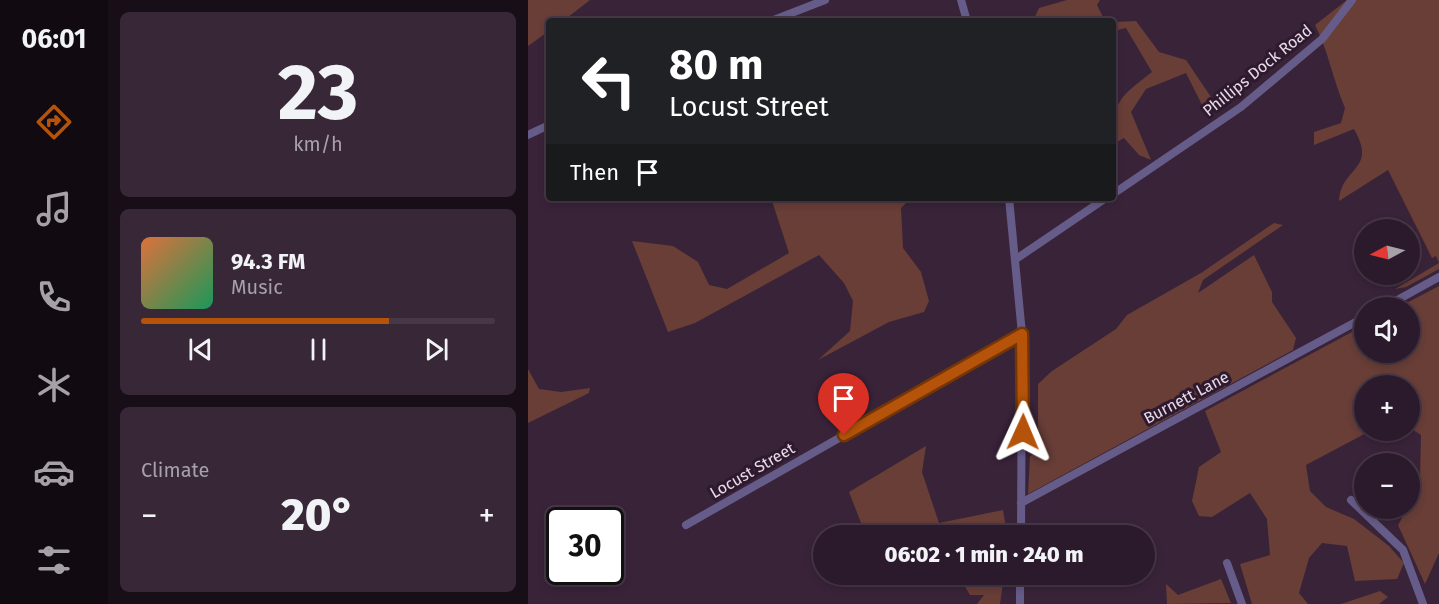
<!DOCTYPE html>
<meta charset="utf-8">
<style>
:root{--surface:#2b1a2b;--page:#372737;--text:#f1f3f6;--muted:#a6a1a9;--line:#473847;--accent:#b45309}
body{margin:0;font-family:"Fira Sans",sans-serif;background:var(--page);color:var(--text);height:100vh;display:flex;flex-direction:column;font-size:22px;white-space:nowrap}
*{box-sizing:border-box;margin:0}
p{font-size:20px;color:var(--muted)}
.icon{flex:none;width:33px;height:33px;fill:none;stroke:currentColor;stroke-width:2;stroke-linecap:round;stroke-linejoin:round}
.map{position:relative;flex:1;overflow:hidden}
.drawer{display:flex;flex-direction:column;gap:12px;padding:12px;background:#180e18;width:420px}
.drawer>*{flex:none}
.hud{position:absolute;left:18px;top:18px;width:570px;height:183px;border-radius:6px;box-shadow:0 3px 9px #0003,0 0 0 2px var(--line);background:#202124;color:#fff;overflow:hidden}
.needle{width:39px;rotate:263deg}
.controls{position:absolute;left:826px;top:219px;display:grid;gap:12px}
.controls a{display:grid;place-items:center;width:66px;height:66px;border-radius:50%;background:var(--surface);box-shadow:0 3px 9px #0003,0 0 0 2px var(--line);font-size:30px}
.speed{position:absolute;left:18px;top:507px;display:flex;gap:12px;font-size:30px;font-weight:700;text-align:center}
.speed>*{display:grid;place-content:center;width:78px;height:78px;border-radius:50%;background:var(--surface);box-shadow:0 3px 9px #0003,0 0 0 2px var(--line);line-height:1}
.speed .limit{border:3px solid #111;border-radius:9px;background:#fff;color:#111}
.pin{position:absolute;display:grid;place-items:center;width:51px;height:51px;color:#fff;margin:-62px -26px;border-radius:50% 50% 50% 0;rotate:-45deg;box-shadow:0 0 6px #0007}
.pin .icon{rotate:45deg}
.me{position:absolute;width:66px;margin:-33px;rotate:1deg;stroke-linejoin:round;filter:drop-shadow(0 0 4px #0008)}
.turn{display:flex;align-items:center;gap:21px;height:126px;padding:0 24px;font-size:27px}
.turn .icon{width:78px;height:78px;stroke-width:2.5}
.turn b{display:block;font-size:42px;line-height:51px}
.then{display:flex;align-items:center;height:57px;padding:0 24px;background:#0003;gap:12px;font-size:22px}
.big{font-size:45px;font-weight:800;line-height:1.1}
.drawer .tile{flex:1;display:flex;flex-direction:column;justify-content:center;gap:9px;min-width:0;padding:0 21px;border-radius:9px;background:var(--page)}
.drawer .dial{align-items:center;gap:0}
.dial b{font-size:78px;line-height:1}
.song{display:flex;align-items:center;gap:18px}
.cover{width:72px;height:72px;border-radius:9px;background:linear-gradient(135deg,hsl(20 70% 55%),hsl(150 70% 35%))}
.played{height:6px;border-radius:3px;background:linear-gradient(90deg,var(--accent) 70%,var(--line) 70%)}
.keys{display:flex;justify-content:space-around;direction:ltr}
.heat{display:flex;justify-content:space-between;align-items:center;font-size:33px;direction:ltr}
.trip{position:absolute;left:285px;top:525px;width:342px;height:60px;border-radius:30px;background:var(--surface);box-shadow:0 3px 9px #0003,0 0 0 2px var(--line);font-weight:800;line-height:60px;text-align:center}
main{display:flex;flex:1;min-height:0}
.tab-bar{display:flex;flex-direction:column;width:108px;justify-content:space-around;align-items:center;background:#110a11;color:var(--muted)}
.tab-bar .icon{width:42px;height:42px}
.tab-bar .on{color:var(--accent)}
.tab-bar b{font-size:27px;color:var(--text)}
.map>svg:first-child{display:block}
.green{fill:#683e37}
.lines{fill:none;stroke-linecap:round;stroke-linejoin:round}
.minor{stroke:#665c89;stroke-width:8}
.route-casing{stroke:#753606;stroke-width:15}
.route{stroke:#b45309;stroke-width:10}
.labels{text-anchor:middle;stroke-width:6;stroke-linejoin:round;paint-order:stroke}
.street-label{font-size:16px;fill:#e8dae7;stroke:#2e1a2f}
</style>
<main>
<nav class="tab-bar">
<b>06:01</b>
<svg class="icon on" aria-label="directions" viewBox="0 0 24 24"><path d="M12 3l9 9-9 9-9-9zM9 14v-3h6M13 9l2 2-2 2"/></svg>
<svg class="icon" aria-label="music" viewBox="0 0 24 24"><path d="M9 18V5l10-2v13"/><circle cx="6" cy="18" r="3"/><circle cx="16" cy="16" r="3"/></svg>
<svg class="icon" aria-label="phone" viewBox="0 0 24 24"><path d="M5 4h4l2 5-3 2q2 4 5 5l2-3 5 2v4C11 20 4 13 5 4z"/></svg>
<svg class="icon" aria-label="climate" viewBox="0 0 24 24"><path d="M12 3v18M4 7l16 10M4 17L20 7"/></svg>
<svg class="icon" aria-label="car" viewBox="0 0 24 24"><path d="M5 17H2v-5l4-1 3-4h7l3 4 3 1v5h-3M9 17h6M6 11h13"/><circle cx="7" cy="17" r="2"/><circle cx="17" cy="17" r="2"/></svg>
<svg class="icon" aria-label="filters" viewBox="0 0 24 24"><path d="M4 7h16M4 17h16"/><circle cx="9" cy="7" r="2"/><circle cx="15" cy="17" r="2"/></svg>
</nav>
<section class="drawer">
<div class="tile dial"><b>23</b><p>km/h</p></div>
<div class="tile">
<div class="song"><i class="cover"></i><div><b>94.3 FM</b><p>Music</p></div></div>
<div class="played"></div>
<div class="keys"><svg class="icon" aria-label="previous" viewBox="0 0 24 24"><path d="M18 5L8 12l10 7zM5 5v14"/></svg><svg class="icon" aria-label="pause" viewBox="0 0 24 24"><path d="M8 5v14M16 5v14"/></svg><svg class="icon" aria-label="next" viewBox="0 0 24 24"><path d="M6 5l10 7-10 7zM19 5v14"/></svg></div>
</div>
<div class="tile"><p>Climate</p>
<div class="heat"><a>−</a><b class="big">20°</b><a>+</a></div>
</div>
</section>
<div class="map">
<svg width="911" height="604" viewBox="0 0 911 604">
<rect width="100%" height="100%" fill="#392339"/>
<!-- green -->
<g class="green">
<path d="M0,0H62L35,21H21V31L0,46Z"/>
<path d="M539,0H572L569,5L577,21H505L511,8Z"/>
<path d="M819,0H911V263L908,256L904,258L860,170L811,201C813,166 850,171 826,129L786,145V132L813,123L817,108C805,80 800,50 787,25Z"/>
<path d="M608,21L631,52L658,60L683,97L676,109L658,73L618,89L603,112L623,160L611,155L596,138L585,144C585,100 591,98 624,72L598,28L585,31V22Z"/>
<path d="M243,198H383L373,208L375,248L393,272L401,301L396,312L361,322L290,360L322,331L325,301L316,283L291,255L167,323L140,332L104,241L145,246L170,262L181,285L199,289L261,253Z"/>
<path d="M746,223L755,225L675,280L670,293L726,255L744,292V302L768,338L765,350L500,494L502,456L510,453V384L524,371L588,329L599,315L673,273Z"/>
<path d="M911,263V269L878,287L867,289Z"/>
<path d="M911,286V553L897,584L870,525L879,509L882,508L892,478L893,435L882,428V386H837V430L842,431L778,465L782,491L798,507L826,519L861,546L876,563L869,579L827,581L819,546L794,543L781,558L771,593L780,604H724L712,564L742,555L739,519L722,493L684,517L671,516L664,501L671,467L693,452L677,411L837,325V352H882V308L871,307Z"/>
<path d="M0,369L11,389L33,392L62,388L61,393L0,423Z"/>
<path d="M398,446L394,472L411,523L475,510L479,535H430L424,523L358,535L337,533L321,492Z"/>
<path d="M440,575H476L472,604H449L456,595H442L436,585Z"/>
<path d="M693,579L703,603L639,604L638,584L650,595Z"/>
<path d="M852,591L860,597L851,604H813Z"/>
</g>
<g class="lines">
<!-- minor -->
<g class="minor">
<path d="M433,0L439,21"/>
<path d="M243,21L297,0"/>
<path d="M0,135L21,125"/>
<path d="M585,194L713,107L794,39L824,0"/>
<path d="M481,198L494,334L493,536"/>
<path d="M488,259L578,198"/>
<path d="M855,308L911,277"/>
<path d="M823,500L875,550L895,604"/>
<path d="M493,503L837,317"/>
<path d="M158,525L494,334"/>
<path d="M699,563L714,604"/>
<path d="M492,604V574"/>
</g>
</g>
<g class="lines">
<!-- route casing -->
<g class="route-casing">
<path id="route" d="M316,435L494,334L495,432"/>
</g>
<!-- route -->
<use href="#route" class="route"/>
</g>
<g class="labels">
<!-- street labels -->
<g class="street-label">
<text transform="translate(729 70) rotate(-39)" y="6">Phillips Dock Road</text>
<text transform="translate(658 397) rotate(-28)" y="6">Burnett Lane</text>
<text transform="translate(224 470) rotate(-30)" y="6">Locust Street</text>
</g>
</g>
</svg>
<div class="controls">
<a><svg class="needle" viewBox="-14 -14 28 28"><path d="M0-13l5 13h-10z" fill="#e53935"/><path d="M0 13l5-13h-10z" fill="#a6a1a9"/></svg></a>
<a><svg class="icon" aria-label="sound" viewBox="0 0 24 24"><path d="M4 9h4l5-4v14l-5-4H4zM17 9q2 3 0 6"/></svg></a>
<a>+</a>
<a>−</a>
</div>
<div class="speed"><div class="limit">30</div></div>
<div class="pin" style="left:316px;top:435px;background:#d93025"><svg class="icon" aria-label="arrive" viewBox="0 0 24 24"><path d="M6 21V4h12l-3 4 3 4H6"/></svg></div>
<svg class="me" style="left:495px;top:432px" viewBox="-20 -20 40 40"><path d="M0-17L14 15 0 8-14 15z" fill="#b45309" stroke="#fff" stroke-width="4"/></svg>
<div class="trip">06:02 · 1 min · 240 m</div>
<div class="hud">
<div class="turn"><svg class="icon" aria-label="left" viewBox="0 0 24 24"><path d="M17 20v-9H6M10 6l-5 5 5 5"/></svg><div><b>80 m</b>Locust Street</div></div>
<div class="then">Then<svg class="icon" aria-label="arrive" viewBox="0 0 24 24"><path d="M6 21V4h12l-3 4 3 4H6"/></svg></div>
</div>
</div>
</main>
